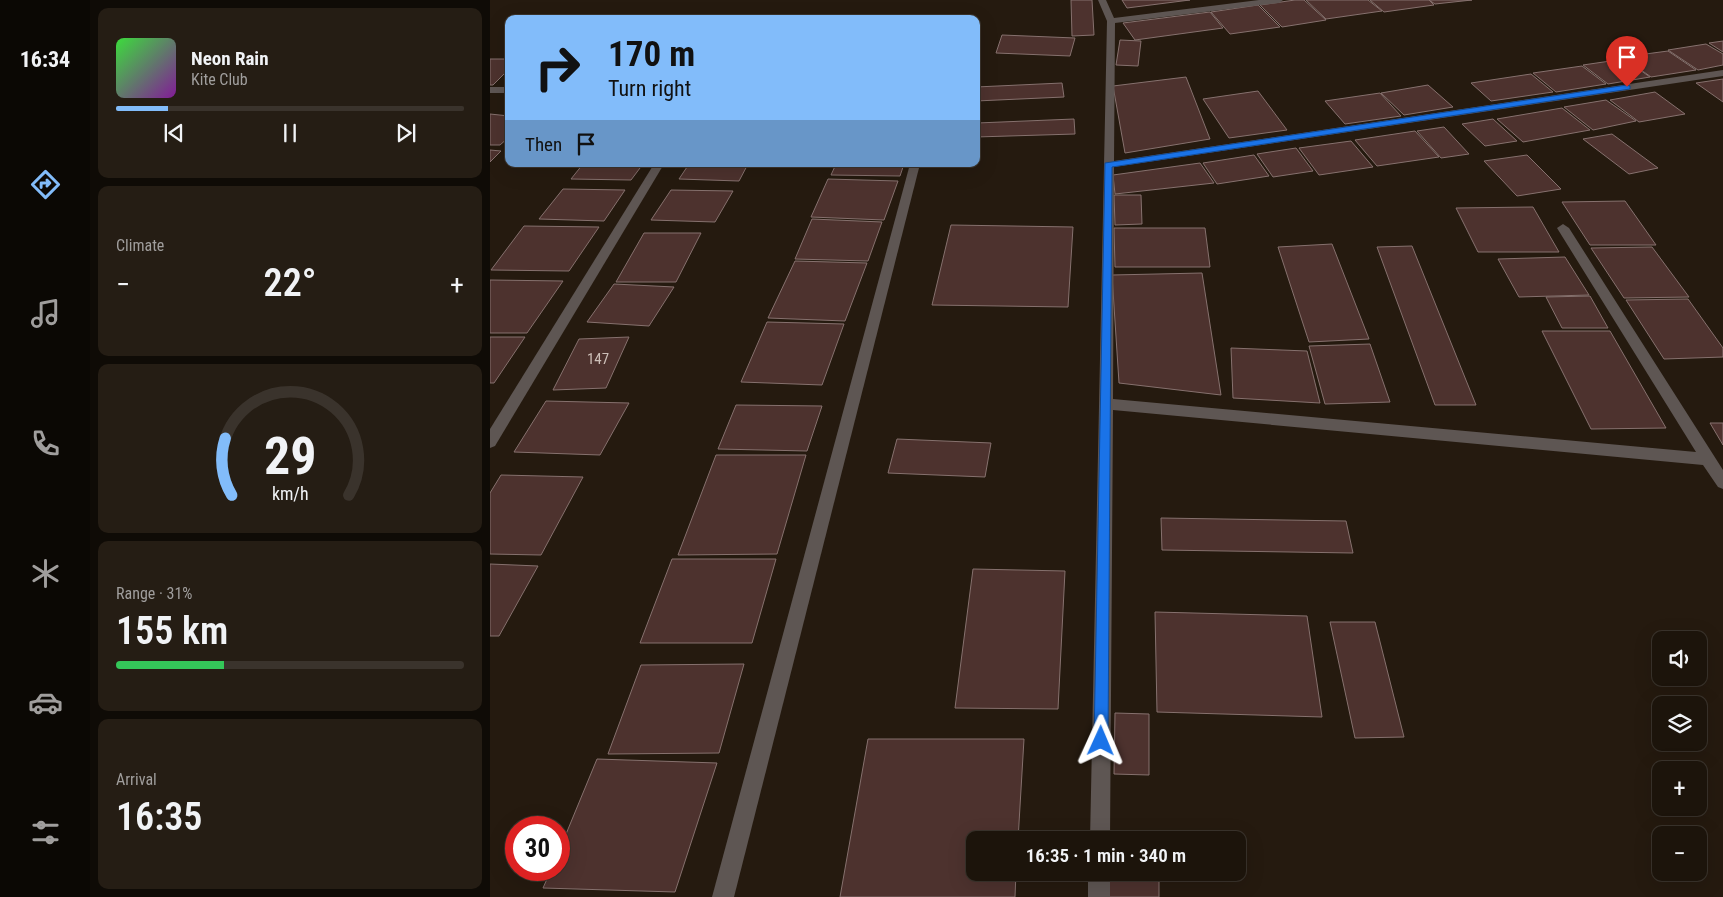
<!DOCTYPE html>
<meta charset="utf-8">
<style>
:root{--surface:#1c140b;--page:#251d14;--text:#f1f3f6;--muted:#a09e9d;--line:#3a332c;--accent:#82bcfa}
body{margin:0;font-family:"Roboto Condensed",sans-serif;background:var(--page);color:var(--text);height:100vh;display:flex;flex-direction:column;font-size:19px;white-space:nowrap}
*{box-sizing:border-box;margin:0}
p{font-size:16px;color:var(--muted)}
.icon{flex:none;width:28px;height:28px;fill:none;stroke:currentColor;stroke-width:2;stroke-linecap:round;stroke-linejoin:round}
.map{position:relative;flex:1;overflow:hidden}
.drawer{display:flex;flex-direction:column;gap:8px;padding:8px;background:#0f0b06;width:400px}
.drawer>*{flex:none}
.top-card{position:absolute;left:15px;top:15px;width:475px;height:152px;border-radius:10px;box-shadow:0 5px 20px #0002,0 0 0 1px var(--line);background:#82bcfa;color:#111;overflow:hidden}
.buttons{position:absolute;left:1162px;top:631px;display:grid;gap:10px}
.buttons a{display:grid;place-items:center;width:55px;height:55px;border-radius:10px;background:var(--surface);box-shadow:0 5px 20px #0002,0 0 0 1px var(--line);font-size:25px}
.speed{position:absolute;left:15px;top:816px;display:flex;gap:10px;font-size:25px;font-weight:700;text-align:center}
.speed>*{display:grid;place-content:center;width:65px;height:65px;border-radius:50%;background:var(--surface);box-shadow:0 5px 20px #0002,0 0 0 1px var(--line);line-height:1}
.speed .limit{border:8px solid #d22;background:#fff;color:#111}
.pin{position:absolute;display:grid;place-items:center;width:42px;height:42px;color:#fff;margin:-51px -21px;border-radius:50% 50% 50% 0;rotate:-45deg;box-shadow:0 0 5px #0007}
.pin .icon{rotate:45deg}
.me{position:absolute;width:55px;margin:-28px;rotate:1deg;stroke-linejoin:round;filter:drop-shadow(0 0 4px #0008)}
.turn{display:flex;align-items:center;gap:18px;height:105px;padding:0 20px;font-size:22px}
.turn .icon{width:65px;height:65px;stroke-width:2.5}
.turn b{display:block;font-size:35px;line-height:42px}
.then{display:flex;align-items:center;height:48px;padding:0 20px;background:#0003;gap:10px;font-size:19px}
.big{font-size:38px;font-weight:600;line-height:1.1}
.drawer .card{flex:1;display:flex;flex-direction:column;justify-content:center;gap:8px;min-width:0;padding:0 18px;border-radius:10px;background:var(--page)}
.drawer .dial{align-items:center;gap:0}
.dial svg{height:130px;overflow:visible;fill:none;stroke:var(--line);stroke-width:7;stroke-linecap:round;text-anchor:middle}
.dial text{fill:var(--text);stroke:none}
.song{display:flex;align-items:center;gap:15px}
.cover{width:60px;height:60px;border-radius:8px;background:linear-gradient(135deg,hsl(120 70% 55%),hsl(290 70% 35%))}
.played{height:5px;border-radius:2px;background:linear-gradient(90deg,var(--accent) 15%,var(--line) 15%)}
.keys{display:flex;justify-content:space-around;direction:ltr}
.heat{display:flex;justify-content:space-between;align-items:center;font-size:28px;direction:ltr}
.charge{height:8px;border-radius:4px;background:linear-gradient(90deg,#34c759 31%,var(--line) 0)}
.trip{position:absolute;left:476px;top:831px;width:280px;height:50px;border-radius:10px;background:var(--surface);box-shadow:0 5px 20px #0002,0 0 0 1px var(--line);font-weight:600;line-height:50px;text-align:center}
main{display:flex;flex:1;min-height:0}
.tab-bar{display:flex;flex-direction:column;width:90px;justify-content:space-around;align-items:center;background:#0b0804;color:var(--muted)}
.tab-bar .icon{width:35px;height:35px}
.tab-bar .on{color:var(--accent)}
.tab-bar b{font-size:22px;color:var(--text)}
.map>svg:first-child{display:block}
.building{fill:#4d322e;stroke:#86716e}
.lines{fill:none;stroke-linecap:round;stroke-linejoin:round}
.minor{fill:#5e5653;fill-rule:evenodd}
.route{fill:#1a73e8;stroke:#114b97}
.labels{text-anchor:middle;stroke-width:5;stroke-linejoin:round;paint-order:stroke}
.number-label{font-size:15px;fill:#ccbfb8}
</style>
<main>
<nav class="tab-bar">
<b>16:34</b>
<svg class="icon on" aria-label="directions" viewBox="0 0 24 24"><path d="M12 3l9 9-9 9-9-9zM9 14v-3h6M13 9l2 2-2 2"/></svg>
<svg class="icon" aria-label="music" viewBox="0 0 24 24"><path d="M9 18V5l10-2v13"/><circle cx="6" cy="18" r="3"/><circle cx="16" cy="16" r="3"/></svg>
<svg class="icon" aria-label="phone" viewBox="0 0 24 24"><path d="M5 4h4l2 5-3 2q2 4 5 5l2-3 5 2v4C11 20 4 13 5 4z"/></svg>
<svg class="icon" aria-label="climate" viewBox="0 0 24 24"><path d="M12 3v18M4 7l16 10M4 17L20 7"/></svg>
<svg class="icon" aria-label="car" viewBox="0 0 24 24"><path d="M5 17H2v-5l4-1 3-4h7l3 4 3 1v5h-3M9 17h6M6 11h13"/><circle cx="7" cy="17" r="2"/><circle cx="17" cy="17" r="2"/></svg>
<svg class="icon" aria-label="filters" viewBox="0 0 24 24"><path d="M4 7h16M4 17h16"/><circle cx="9" cy="7" r="2"/><circle cx="15" cy="17" r="2"/></svg>
</nav>
<section class="drawer">
<div class="card">
<div class="song"><i class="cover"></i><div><b>Neon Rain</b><p>Kite Club</p></div></div>
<div class="played"></div>
<div class="keys"><svg class="icon" aria-label="previous" viewBox="0 0 24 24"><path d="M18 5L8 12l10 7zM5 5v14"/></svg><svg class="icon" aria-label="pause" viewBox="0 0 24 24"><path d="M8 5v14M16 5v14"/></svg><svg class="icon" aria-label="next" viewBox="0 0 24 24"><path d="M6 5l10 7-10 7zM19 5v14"/></svg></div>
</div>
<div class="card"><p>Climate</p>
<div class="heat"><a>−</a><b class="big">22°</b><a>+</a></div>
</div>
<div class="card dial"><svg viewBox="0 0 100 80">
<path d="M14 69A42 42 0 1 1 86 69"/>
<path d="M14 69A42 42 0 0 1 10 34" stroke="#82bcfa"/>
<text x="50" y="56" font-size="32" font-weight="700">29</text>
<text x="50" y="72" font-size="11">km/h</text>
</svg></div>
<div class="card"><p>Range · 31%</p><b class="big">155 km</b><div class="charge"></div></div>
<div class="card"><p>Arrival</p><b class="big">16:35</b></div>
</section>
<div class="map">
<svg width="1233" height="897" viewBox="0 0 1233 897">
<rect width="100%" height="100%" fill="#251a0f"/>
<!-- building -->
<g class="building">
<path d="M581,0H602L604,35L582,36Z"/>
<path d="M632,0H700L637,8Z"/>
<path d="M805,0H814L836,20L792,27L770,5Z"/>
<path d="M816,0H878L892,11L836,19Z"/>
<path d="M880,0H939L944,5L894,12Z"/>
<path d="M939,0H982L945,4Z"/>
<path d="M768,5L790,27L740,34L721,12Z"/>
<path d="M720,12L733,28L645,40L633,23Z"/>
<path d="M512,35L585,38L580,56L506,53Z"/>
<path d="M630,40L651,41L648,66L626,65Z"/>
<path d="M1233,41V52L1219,43Z"/>
<path d="M1216,44L1233,54V65L1208,70L1178,50Z"/>
<path d="M1178,51L1206,70L1161,77L1133,57Z"/>
<path d="M0,59H19V69L3,85H0Z"/>
<path d="M1134,59L1160,77L1118,84L1093,65Z"/>
<path d="M1092,66L1116,84L1066,92L1043,73Z"/>
<path d="M1041,74L1063,92L1001,101L981,83Z"/>
<path d="M696,77L720,139L635,153L623,86Z"/>
<path d="M1233,79V102L1206,83Z"/>
<path d="M572,83L574,97L486,101V87Z"/>
<path d="M938,85L963,107L914,115L891,93Z"/>
<path d="M768,91L797,130L739,138L713,99Z"/>
<path d="M1165,92L1195,114L1149,122L1120,100Z"/>
<path d="M890,93L911,116L855,124L835,101Z"/>
<path d="M1116,100L1146,121L1103,130L1074,107Z"/>
<path d="M1072,108L1100,130L1033,142L1007,119Z"/>
<path d="M0,114L19,116V137L10,145H0Z"/>
<path d="M584,119L585,134L486,137L487,123Z"/>
<path d="M1003,119L1027,141L995,146L972,124Z"/>
<path d="M954,127L979,154L951,158L927,131Z"/>
<path d="M925,131L949,157L887,166L865,140Z"/>
<path d="M1122,134L1168,168L1139,174L1093,139Z"/>
<path d="M861,141L883,167L829,175L809,148Z"/>
<path d="M806,148L823,171L783,177L767,154Z"/>
<path d="M0,150L11,151L0,162Z"/>
<path d="M764,155L779,176L727,184L713,163Z"/>
<path d="M1037,155L1071,189L1027,196L994,161Z"/>
<path d="M710,163L724,183L625,194L623,175Z"/>
<path d="M93,164H153L141,180L81,179Z"/>
<path d="M199,164H258L249,181L189,179Z"/>
<path d="M346,164H414L410,176L341,175Z"/>
<path d="M338,179L408,181L394,220L321,217Z"/>
<path d="M73,189L135,190L114,221L49,219Z"/>
<path d="M181,190L243,191L225,222L161,220Z"/>
<path d="M624,195H651L652,224L625,225Z"/>
<path d="M1135,201L1166,245H1100L1072,202Z"/>
<path d="M1043,207L1069,252H988L966,208Z"/>
<path d="M322,219L392,222L378,261L305,259Z"/>
<path d="M461,225L583,227L578,307L442,305Z"/>
<path d="M34,226L109,227L79,271L1,270Z"/>
<path d="M624,228H715L720,267H625Z"/>
<path d="M154,233H211L186,282H126Z"/>
<path d="M842,244L879,339L819,342L788,247Z"/>
<path d="M922,246L986,405H945L887,247Z"/>
<path d="M1162,247L1199,297L1134,298L1101,248Z"/>
<path d="M1075,257L1099,295L1029,297L1008,259Z"/>
<path d="M305,261L377,263L355,321L278,318Z"/>
<path d="M712,273L731,395L629,383L622,275Z"/>
<path d="M0,280L73,281L37,333H0Z"/>
<path d="M124,284L184,287L159,326L97,322Z"/>
<path d="M1100,296L1118,328H1072L1056,297Z"/>
<path d="M1198,299L1233,348V357L1174,359L1136,300Z"/>
<path d="M277,322L354,324L332,385L251,382Z"/>
<path d="M1052,331H1120L1176,428L1101,429Z"/>
<path d="M0,337H35L4,383H0Z"/>
<path d="M139,337L116,388L63,390L89,339Z"/>
<path d="M880,344L900,402L835,404L819,346Z"/>
<path d="M741,348L817,351L830,403L743,398Z"/>
<path d="M56,401L139,403L110,455L24,452Z"/>
<path d="M246,405L332,406L317,451L228,449Z"/>
<path d="M1220,423H1233V445Z"/>
<path d="M407,439L501,443L495,477L398,473Z"/>
<path d="M226,455H316L287,554L188,555Z"/>
<path d="M11,475L93,477L51,555L0,554V493Z"/>
<path d="M671,518L856,521L863,553L672,550Z"/>
<path d="M182,559H286L262,643H150Z"/>
<path d="M0,564L48,566L9,636H0Z"/>
<path d="M483,569L575,571L568,709L465,708Z"/>
<path d="M665,612L817,616L832,717L667,712Z"/>
<path d="M840,622H885L914,737L865,738Z"/>
<path d="M254,664L229,753L118,754L151,665Z"/>
<path d="M625,713L659,714V775L624,774Z"/>
<path d="M378,739H534L528,840H485V872H526L525,897H350Z"/>
<path d="M107,759L227,763L185,892L53,888L61,870H69V851Z"/>
<rect x="619" y="872" width="50" height="25"/>
</g>
<g class="lines">
<!-- minor -->
<g class="minor">
<path d="M608,0H616L624,18L769,0H793L789,3L625,23L624,161L1233,70V76L624,167L623,399L1206,452L1067,228L1073,224L1079,228L1233,470V489L1228,487L1213,465L623,410L620,840H600L617,21Z"/>
<rect x="0" y="87" width="19" height="6"/>
<path d="M164,164H174L5,446L0,448V429Z"/>
<path d="M420,164H430L244,897H222Z"/>
<rect x="598" y="872" width="22" height="25"/>
</g>
</g>
<!-- route -->
<path class="route" d="M1137,85L1140,86V89L622,167L618,741L616,746L611,748L606,746L604,741L615,163Z"/>
<g class="labels">
<!-- number labels -->
<g class="number-label">
<text x="108" y="364">147</text>
</g>
</g>
</svg>
<div class="buttons">
<a><svg class="icon" aria-label="sound" viewBox="0 0 24 24"><path d="M4 9h4l5-4v14l-5-4H4zM17 9q2 3 0 6"/></svg></a>
<a><svg class="icon" aria-label="layers" viewBox="0 0 24 24"><path d="M12 4l9 5-9 5-9-5zM3 14l9 5 9-5"/></svg></a>
<a>+</a>
<a>−</a>
</div>
<div class="speed"><div class="limit">30</div></div>
<div class="pin" style="left:1137px;top:87px;background:#d93025"><svg class="icon" aria-label="arrive" viewBox="0 0 24 24"><path d="M6 21V4h12l-3 4 3 4H6"/></svg></div>
<svg class="me" style="left:611px;top:741px" viewBox="-20 -20 40 40"><path d="M0-17L14 15 0 8-14 15z" fill="#1a73e8" stroke="#fff" stroke-width="4"/></svg>
<div class="trip">16:35 · 1 min · 340 m</div>
<div class="top-card">
<div class="turn"><svg class="icon" aria-label="right" viewBox="0 0 24 24"><path d="M7 20v-9h11M14 6l5 5-5 5"/></svg><div><b>170 m</b>Turn right</div></div>
<div class="then">Then<svg class="icon" aria-label="arrive" viewBox="0 0 24 24"><path d="M6 21V4h12l-3 4 3 4H6"/></svg></div>
</div>
</div>
</main>
